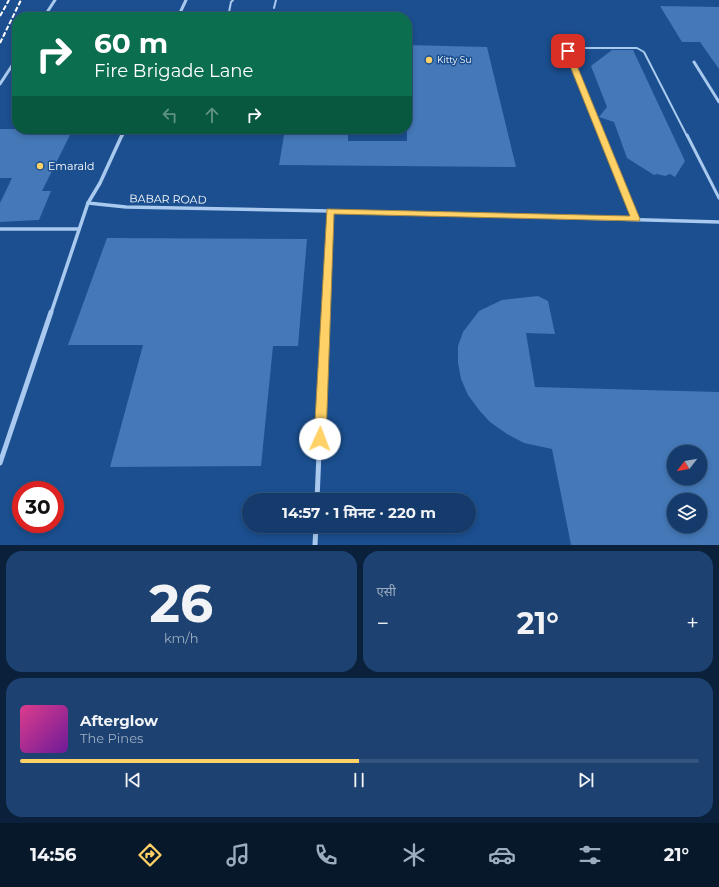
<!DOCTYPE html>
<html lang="hi">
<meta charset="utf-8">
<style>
:root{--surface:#143b6b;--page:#1d4271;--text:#f1f3f6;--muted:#9dadc1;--line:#33557e;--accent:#ffd166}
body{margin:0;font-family:Montserrat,"Noto Sans Devanagari",sans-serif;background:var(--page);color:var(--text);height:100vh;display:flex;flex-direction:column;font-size:15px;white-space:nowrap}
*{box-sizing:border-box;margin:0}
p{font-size:13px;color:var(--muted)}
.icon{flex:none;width:22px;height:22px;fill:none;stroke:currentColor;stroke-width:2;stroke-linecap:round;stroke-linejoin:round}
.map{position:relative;height:545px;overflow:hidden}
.drawer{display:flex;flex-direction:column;gap:6px;padding:6px;background:#0b203b;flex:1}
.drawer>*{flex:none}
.banner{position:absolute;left:12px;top:12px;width:400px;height:122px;border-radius:16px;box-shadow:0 2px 6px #0003,0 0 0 1px var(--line);background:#0b6e4f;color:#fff;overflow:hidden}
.needle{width:26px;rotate:239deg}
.fabs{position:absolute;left:667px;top:445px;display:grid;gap:8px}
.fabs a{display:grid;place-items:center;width:40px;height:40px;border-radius:50%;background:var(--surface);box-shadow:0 2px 6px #0003,0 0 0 1px var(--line);font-size:20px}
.speed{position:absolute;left:12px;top:481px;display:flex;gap:8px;font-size:20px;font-weight:700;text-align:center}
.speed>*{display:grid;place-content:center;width:52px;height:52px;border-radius:50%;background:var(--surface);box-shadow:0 2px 6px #0003,0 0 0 1px var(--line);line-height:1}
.speed .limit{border:6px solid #d22;background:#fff;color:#111}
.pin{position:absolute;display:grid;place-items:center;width:34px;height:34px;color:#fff;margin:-17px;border-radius:8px;box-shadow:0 2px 6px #0006}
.me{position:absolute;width:44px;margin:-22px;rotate:2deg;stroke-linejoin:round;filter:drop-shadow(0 0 3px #0008)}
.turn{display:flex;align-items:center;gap:14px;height:84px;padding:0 16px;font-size:18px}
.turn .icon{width:52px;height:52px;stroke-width:2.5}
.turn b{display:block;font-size:28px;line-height:34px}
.lanes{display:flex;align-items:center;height:38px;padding:0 16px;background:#0003;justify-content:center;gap:20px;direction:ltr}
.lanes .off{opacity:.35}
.big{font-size:30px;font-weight:700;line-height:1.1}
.drawer .card{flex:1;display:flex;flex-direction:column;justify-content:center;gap:6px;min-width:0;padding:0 14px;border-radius:16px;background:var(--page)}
.drawer .dial{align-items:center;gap:0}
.dial b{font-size:52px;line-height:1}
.song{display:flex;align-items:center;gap:12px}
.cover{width:48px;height:48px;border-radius:6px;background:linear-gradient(135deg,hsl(330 70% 55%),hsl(280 70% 35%))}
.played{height:4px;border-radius:2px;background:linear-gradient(90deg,var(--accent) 50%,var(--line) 50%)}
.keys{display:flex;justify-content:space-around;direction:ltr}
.heat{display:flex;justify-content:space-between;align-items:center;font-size:22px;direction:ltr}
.drawer .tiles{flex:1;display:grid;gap:6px;grid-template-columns:1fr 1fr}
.card:last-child{grid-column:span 2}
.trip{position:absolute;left:242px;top:493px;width:234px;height:40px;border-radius:20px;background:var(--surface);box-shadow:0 2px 6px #0003,0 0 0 1px var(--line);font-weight:700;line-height:40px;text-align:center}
.menu{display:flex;height:64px;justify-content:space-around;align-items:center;background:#08182b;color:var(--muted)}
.menu .icon{width:28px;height:28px}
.menu .active{color:var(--accent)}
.menu b{font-size:18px;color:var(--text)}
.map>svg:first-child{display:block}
.building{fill:#4478b7;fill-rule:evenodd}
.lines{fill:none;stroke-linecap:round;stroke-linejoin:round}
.lane-far1{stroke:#a9c9ee;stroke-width:2}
.lane{stroke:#a9c9ee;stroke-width:3}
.street-far2{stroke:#a9c9ee;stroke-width:3}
.street-far1{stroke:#a9c9ee;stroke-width:3.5}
.street{stroke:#a9c9ee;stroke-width:5}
.rail{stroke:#fff;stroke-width:2;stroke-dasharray:5 2;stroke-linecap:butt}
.route{fill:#ffd166;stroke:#a68842}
.poi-dot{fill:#ffd166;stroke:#1b4f8f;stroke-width:1.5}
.labels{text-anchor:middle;stroke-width:3;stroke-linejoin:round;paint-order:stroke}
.far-poi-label{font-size:9px;fill:#fff;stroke:#1b4f8f;text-anchor:start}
.poi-label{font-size:11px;fill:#fff;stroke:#1b4f8f;text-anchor:start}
.street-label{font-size:11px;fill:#fff;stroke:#1b4f8f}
</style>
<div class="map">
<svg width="719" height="545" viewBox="0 0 719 545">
<rect width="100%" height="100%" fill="#1b4f8f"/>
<!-- building -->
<g class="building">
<path d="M660,6L719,7V69L700,42H682Z"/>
<path d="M407,45L487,47L516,167L279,165L285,129H348V141H407Z"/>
<path d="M612,50H633L685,161L675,177L670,174L665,176L657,174L654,175L627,158L614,122L599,117L607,107L591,66Z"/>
<path d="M0,129H73L42,191H51L39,220L0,222V203L12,178H0Z"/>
<path d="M107,238L307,239L298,346H273L261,466L110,467L143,345H68Z"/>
<path d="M538,296L548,301L555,334L526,333L535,387L719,392V545H571L552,449L524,443L507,434L490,422L479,410L468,395L461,379L458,363V346L463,332L479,311L502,300ZM674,452H700V478H674ZM674,500H700V526H674Z"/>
</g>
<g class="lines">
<!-- lane-far1 -->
<g class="lane-far1">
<path d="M274,8L276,0"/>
<path d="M228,17L231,2L233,0"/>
<path d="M602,136L567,51L572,48H637L644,52L687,136"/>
</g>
<!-- lane -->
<g class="lane">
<path d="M601,135L636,219"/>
<path d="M687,135L719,198"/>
</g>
<!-- street-far2 -->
<g class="street-far2">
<path d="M44,17L55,0"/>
<path d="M178,17L186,0"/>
<path d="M694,62L719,102"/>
<path d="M0,84L17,58"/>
<path d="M122,136L125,129"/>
</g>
<!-- street-far1 -->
<g class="street-far1">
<path d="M122,135L100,183L88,203L126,207L330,211"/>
<path d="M0,229H79"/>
<path d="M51,313L88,203"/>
<path d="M325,313L330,211L719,222"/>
</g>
<!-- street -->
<g class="street">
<path d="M0,463L51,312"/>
<path d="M317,500L325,312"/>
<path d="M315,545L316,526"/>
</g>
<!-- rail -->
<g class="rail">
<path d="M0,16L9,0"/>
<path d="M0,43L21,0"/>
</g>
</g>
<!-- route -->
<path class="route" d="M565,50L571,51L640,219L639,221L334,214L326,439L324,443L320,445L316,443L314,439L327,209L630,216L564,51Z"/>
<!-- markers -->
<g class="poi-dot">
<circle cx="429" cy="60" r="4"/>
<circle cx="40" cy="166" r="4"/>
</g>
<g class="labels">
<!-- far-poi labels -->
<g class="far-poi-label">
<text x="437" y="63">Kitty Su</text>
</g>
<!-- poi labels -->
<g class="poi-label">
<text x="48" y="170">Emarald</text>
</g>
<!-- street labels -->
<g class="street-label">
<text transform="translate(168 199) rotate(1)" y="4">BABAR ROAD</text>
</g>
</g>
</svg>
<div class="fabs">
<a><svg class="needle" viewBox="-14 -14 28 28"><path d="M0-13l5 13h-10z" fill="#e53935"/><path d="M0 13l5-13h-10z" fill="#9dadc1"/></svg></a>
<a><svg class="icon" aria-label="layers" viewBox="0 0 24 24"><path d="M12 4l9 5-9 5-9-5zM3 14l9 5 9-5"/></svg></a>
</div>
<div class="speed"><div class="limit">30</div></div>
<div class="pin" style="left:568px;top:51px;background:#d93025"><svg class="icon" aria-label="arrive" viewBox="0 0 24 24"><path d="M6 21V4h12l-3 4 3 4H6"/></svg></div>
<svg class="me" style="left:320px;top:439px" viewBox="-20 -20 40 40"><circle r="19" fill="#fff"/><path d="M0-13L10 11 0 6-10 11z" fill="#ffd166"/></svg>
<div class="trip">14:57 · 1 मिनट · 220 m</div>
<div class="banner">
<div class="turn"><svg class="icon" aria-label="right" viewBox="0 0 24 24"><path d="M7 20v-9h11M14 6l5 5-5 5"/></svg><div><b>60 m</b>Fire Brigade Lane</div></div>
<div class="lanes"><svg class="icon off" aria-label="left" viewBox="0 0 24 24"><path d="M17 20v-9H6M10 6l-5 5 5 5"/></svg><svg class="icon off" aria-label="ahead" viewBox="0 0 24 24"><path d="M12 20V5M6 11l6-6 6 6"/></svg><svg class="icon" aria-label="right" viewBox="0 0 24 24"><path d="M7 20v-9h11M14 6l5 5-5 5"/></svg></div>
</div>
</div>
<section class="drawer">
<div class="tiles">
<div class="card dial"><b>26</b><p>km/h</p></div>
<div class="card"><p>एसी</p>
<div class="heat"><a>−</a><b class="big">21°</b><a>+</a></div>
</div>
<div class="card">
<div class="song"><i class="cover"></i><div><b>Afterglow</b><p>The Pines</p></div></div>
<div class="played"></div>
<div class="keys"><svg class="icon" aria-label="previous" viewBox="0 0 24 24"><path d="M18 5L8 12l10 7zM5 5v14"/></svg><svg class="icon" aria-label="pause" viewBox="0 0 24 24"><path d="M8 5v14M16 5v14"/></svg><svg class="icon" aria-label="next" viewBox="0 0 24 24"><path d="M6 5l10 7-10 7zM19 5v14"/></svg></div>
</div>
</div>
</section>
<nav class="menu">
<b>14:56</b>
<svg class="icon active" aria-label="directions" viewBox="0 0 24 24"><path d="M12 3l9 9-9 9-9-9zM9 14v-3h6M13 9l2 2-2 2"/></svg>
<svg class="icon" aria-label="music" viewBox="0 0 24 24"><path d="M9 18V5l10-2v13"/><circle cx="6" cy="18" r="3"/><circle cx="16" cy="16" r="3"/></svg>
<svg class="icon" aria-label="phone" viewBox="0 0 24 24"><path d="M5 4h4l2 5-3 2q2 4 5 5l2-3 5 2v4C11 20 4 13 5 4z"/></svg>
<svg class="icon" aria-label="climate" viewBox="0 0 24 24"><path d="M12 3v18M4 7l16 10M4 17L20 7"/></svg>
<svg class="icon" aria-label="car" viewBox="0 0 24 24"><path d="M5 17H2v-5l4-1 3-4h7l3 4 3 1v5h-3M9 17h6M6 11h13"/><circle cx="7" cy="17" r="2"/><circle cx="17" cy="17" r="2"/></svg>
<svg class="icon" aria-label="filters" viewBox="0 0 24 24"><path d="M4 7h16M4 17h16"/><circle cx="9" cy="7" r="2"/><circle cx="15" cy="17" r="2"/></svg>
<b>21°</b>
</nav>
